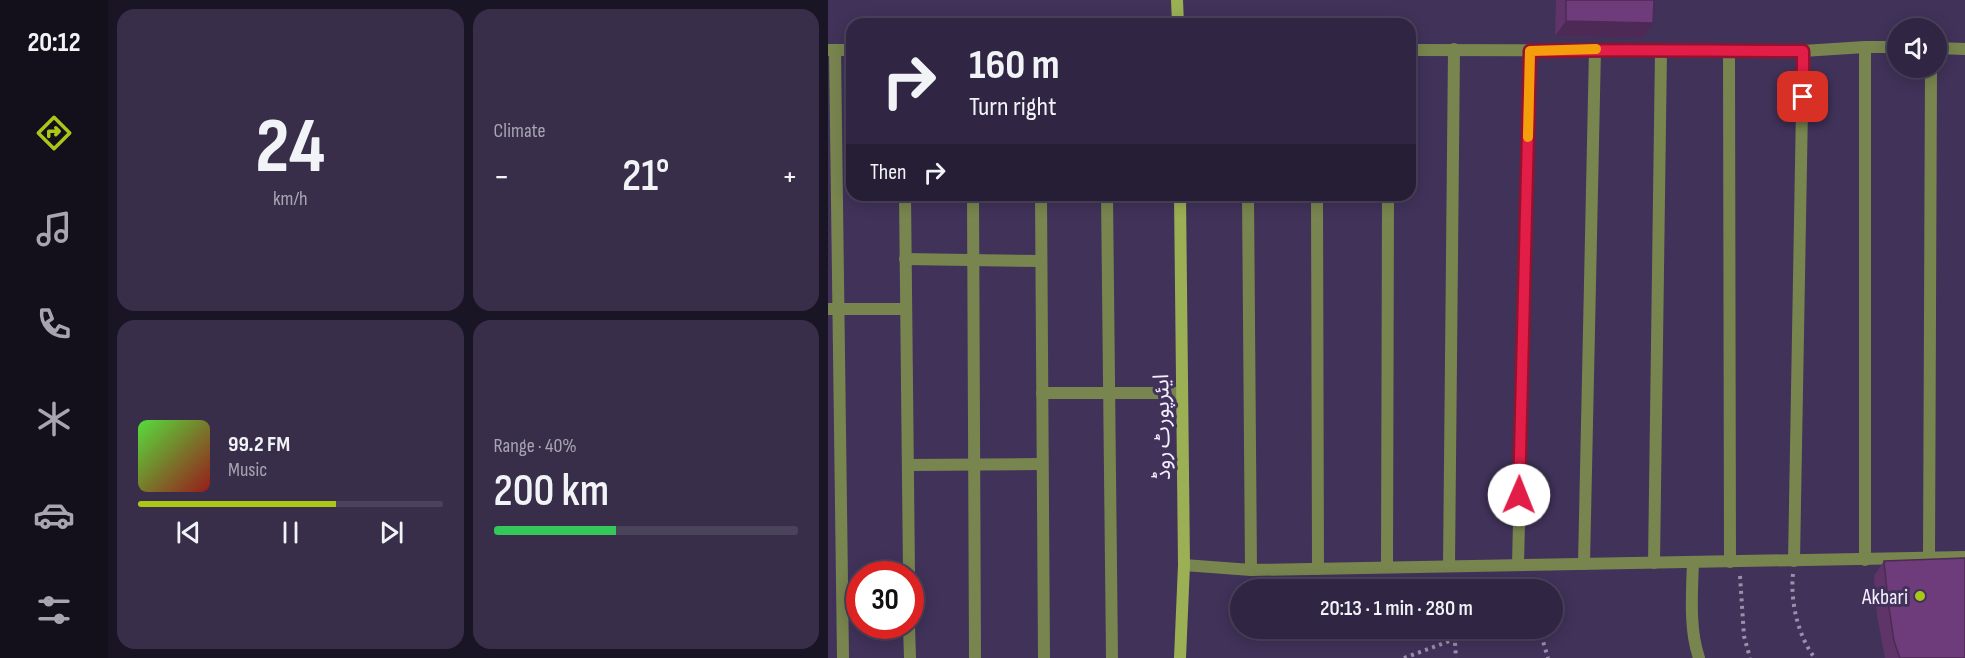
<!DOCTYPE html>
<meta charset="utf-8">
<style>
:root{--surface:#302643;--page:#382e4a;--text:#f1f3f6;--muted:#a8a5b2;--line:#4b435c;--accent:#aac718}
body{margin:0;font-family:"Sofia Sans Condensed","Noto Sans Arabic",sans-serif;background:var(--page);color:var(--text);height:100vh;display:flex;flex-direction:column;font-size:22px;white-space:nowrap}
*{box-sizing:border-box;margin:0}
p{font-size:20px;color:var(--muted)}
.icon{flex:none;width:33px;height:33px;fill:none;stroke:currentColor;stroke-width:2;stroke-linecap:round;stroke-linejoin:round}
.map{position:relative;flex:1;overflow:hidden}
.sheet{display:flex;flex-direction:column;gap:9px;padding:9px;background:#1a1525;width:720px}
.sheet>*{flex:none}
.hud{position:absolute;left:18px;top:18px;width:570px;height:183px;border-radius:18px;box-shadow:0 3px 15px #0003,0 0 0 2px var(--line);background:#302643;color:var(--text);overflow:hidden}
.tools{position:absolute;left:1059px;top:18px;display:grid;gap:12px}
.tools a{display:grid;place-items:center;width:60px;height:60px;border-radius:50%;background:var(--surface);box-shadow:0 3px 15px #0003,0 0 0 2px var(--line);font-size:30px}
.speed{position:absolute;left:18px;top:561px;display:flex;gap:12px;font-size:30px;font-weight:700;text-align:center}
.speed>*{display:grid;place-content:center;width:78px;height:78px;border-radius:50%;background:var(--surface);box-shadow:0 3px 15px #0003,0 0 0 2px var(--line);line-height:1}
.speed .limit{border:9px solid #d22;background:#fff;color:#111}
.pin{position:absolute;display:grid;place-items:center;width:51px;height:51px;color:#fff;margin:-26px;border-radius:12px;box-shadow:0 3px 9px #0006}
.me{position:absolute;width:66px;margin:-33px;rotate:1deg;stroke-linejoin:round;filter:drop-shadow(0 0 4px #0008)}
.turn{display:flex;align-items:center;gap:21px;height:126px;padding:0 24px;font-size:27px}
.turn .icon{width:78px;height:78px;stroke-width:2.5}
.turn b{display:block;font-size:42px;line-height:51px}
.then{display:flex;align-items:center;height:57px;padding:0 24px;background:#0003;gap:12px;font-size:22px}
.big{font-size:45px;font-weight:600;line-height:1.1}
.sheet .widget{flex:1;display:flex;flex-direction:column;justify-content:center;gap:9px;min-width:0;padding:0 21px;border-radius:18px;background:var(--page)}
.sheet .dial{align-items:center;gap:0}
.dial b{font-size:78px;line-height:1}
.song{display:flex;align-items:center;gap:18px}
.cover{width:72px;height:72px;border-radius:9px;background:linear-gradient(135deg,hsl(110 70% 55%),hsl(0 70% 35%))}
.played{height:6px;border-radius:3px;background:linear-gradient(90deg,var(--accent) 65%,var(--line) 65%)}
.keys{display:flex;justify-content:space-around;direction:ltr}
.heat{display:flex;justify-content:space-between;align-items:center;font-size:33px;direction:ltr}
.charge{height:9px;border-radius:4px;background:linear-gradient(90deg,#34c759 40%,var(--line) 0)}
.sheet .tiles{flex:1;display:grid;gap:9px;grid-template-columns:repeat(2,1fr)}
.trip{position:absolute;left:402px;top:579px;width:333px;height:60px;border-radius:30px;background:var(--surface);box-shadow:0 3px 15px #0003,0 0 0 2px var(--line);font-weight:600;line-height:60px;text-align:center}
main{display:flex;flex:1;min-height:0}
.menu{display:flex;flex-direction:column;width:108px;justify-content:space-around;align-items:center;background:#130f1b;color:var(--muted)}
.menu .icon{width:42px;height:42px}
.menu .current{color:var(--accent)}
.menu b{font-size:27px;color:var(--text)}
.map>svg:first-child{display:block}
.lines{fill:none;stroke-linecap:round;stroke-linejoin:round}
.path{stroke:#9990ab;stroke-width:4;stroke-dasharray:3 4.5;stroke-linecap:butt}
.street{stroke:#78854f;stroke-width:12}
.secondary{stroke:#9baf55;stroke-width:12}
.wall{fill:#5f3469}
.shaded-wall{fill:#4d2a55}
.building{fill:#6e3c7a;stroke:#4d2a55;stroke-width:1.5}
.route-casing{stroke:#92132f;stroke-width:15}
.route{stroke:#e11d48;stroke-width:10}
.slow{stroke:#f59e0b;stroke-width:10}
.poi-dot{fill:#aac718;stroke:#403259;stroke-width:2}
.labels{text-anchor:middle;stroke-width:6;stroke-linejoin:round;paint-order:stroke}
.street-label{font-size:22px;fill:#f3eefd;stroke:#403259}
.poi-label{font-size:22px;fill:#f3eefd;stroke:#403259;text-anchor:end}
</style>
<main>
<nav class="menu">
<b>20:12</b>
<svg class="icon current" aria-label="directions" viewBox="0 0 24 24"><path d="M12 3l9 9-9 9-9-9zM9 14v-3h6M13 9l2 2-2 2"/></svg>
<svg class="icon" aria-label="music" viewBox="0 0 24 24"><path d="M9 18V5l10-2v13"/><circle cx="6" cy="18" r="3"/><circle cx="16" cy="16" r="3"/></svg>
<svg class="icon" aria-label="phone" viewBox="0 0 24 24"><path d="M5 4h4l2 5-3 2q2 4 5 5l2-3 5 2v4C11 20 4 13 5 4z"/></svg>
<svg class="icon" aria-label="climate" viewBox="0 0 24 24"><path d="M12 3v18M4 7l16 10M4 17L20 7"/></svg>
<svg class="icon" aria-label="car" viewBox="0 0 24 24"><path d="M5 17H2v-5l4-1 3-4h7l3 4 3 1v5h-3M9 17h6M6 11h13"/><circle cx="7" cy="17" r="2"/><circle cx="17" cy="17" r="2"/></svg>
<svg class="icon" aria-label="filters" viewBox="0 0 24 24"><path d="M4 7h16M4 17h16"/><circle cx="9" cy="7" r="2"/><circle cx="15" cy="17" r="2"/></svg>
</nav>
<section class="sheet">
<div class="tiles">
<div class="widget dial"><b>24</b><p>km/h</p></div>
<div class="widget"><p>Climate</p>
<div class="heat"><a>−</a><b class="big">21°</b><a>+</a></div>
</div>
<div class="widget">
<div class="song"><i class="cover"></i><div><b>99.2 FM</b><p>Music</p></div></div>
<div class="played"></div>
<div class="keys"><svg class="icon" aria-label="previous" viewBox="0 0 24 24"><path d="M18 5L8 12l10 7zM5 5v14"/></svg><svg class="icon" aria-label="pause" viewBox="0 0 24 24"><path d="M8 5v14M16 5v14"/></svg><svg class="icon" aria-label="next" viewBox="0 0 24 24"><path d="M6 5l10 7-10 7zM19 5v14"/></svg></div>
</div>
<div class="widget"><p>Range · 40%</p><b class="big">200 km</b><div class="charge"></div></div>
</div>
</section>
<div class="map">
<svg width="1137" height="658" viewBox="0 0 1137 658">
<rect width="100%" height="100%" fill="#403259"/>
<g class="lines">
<!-- path -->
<g class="path">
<path d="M965,574C962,600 970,637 987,658"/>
<path d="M912,576L916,636L922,658"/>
<path d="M622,579L623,590"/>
<path d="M685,579L692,590"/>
<path d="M626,628L628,658"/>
<path d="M711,628L720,658"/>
<path d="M576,658L627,639"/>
</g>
<!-- street -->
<g class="street">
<path d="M1037,47V560"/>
<path d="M1108,48L1137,49"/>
<path d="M1,50H24"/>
<path d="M7,50L15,658"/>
<path d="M582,50L975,51L1037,47H1070"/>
<path d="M901,51L902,562"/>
<path d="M77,195L81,574"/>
<path d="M145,195L147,658"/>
<path d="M213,195L216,658"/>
<path d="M279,195L284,658"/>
<path d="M420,195L423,570"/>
<path d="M489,195L490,569"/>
<path d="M77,259L213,261"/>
<path d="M0,309H78"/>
<path d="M214,393H354"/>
<path d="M80,465L214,464"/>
<path d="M1101,559L1103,68"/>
<path d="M966,561L975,51"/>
<path d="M865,562C864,593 861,629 871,658"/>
<path d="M826,563L833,51"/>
<path d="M756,564L767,49"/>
<path d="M356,565L423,570L1137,557"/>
<path d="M690,565L702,51"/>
<path d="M621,566L626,49"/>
<path d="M559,567L560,195"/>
<path d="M81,626L82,658"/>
</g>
<!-- secondary -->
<g class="secondary">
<path d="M349,0L350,24"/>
<path d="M352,195L356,565L352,658"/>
</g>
</g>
<!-- wall -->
<g class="wall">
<path d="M728,0H826L815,38L727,36Z"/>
<path d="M1056,561L1137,658H1057L1049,616L1046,576Z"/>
</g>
<!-- shaded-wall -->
<path class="shaded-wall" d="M738,21L825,23L815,38L727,36Z"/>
<!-- building -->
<g class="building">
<path d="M738,0H826L825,23L738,21Z"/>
<path d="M1137,558V658H1072L1066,641L1060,601L1056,561Z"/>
</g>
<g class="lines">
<!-- route casing -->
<g class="route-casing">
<path id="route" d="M691,495L702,51C793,49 884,51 975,51V97"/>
</g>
<!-- route -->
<use href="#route" class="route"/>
<!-- slow -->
<path class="slow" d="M700,137L702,51L768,49"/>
</g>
<!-- markers -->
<circle class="poi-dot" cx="1092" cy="596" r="6"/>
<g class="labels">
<!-- street labels -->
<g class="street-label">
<text transform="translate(333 427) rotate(-91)" y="8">ایئرپورٹ روڈ</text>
</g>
<!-- poi labels -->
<g class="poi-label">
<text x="1080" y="604">Akbari</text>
</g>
</g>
</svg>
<div class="tools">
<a><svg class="icon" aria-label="sound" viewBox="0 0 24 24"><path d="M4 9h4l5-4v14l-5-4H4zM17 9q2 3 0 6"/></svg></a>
</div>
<div class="speed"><div class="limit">30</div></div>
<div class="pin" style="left:975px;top:97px;background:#d93025"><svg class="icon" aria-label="arrive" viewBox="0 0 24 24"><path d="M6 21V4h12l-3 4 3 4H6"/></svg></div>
<svg class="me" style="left:691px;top:495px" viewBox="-20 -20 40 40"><circle r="19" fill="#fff"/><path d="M0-13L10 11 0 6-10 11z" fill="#e11d48"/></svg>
<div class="trip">20:13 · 1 min · 280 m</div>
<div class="hud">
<div class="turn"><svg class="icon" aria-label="right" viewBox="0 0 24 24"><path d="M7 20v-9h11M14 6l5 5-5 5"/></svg><div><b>160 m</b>Turn right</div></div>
<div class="then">Then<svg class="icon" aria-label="right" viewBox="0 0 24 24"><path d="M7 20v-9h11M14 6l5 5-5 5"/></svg></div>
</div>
</div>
</main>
